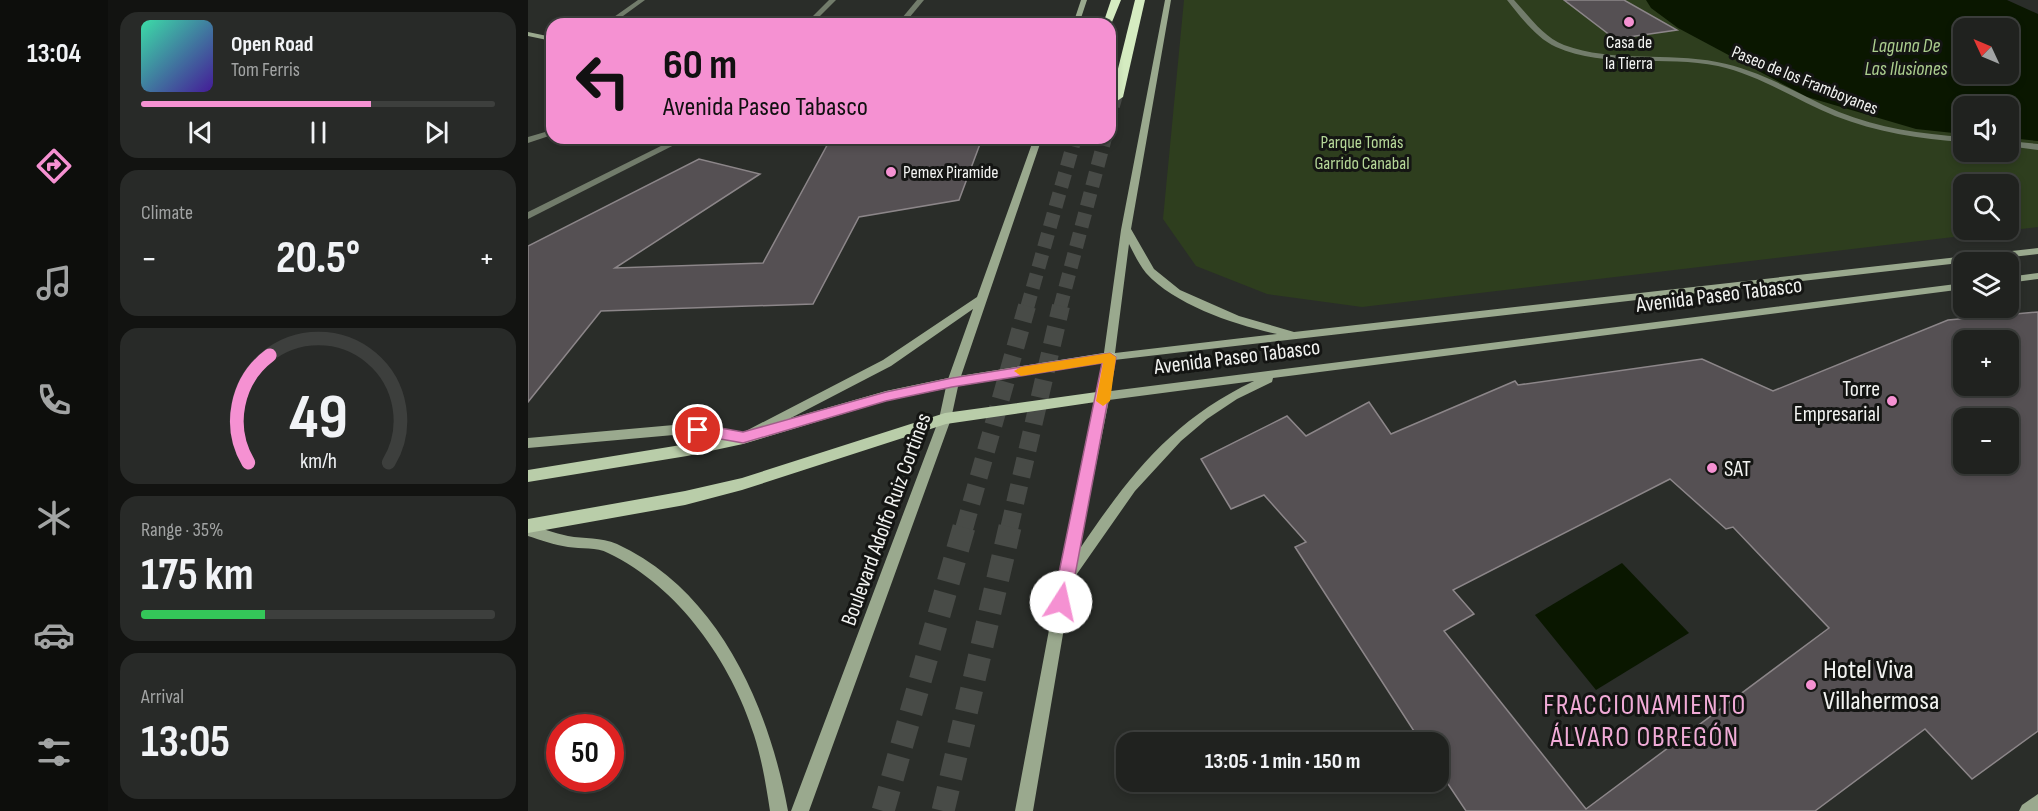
<!DOCTYPE html>
<meta charset="utf-8">
<style>
:root{--surface:#20221f;--page:#282a28;--text:#f1f3f6;--muted:#a2a4a4;--line:#3d3f3d;--accent:#f591d2}
body{margin:0;font-family:"Sofia Sans Condensed",sans-serif;background:var(--page);color:var(--text);height:100vh;display:flex;flex-direction:column;font-size:22px;white-space:nowrap}
*{box-sizing:border-box;margin:0}
p{font-size:20px;color:var(--muted)}
.icon{flex:none;width:33px;height:33px;fill:none;stroke:currentColor;stroke-width:2;stroke-linecap:round;stroke-linejoin:round}
.map{position:relative;flex:1;overflow:hidden}
.details{display:flex;flex-direction:column;gap:12px;padding:12px;background:#121311;width:420px}
.details>*{flex:none}
.banner{position:absolute;left:18px;top:18px;width:570px;height:126px;border-radius:18px;box-shadow:0 3px 9px #0003,0 0 0 2px var(--line);background:#f591d2;color:#111;overflow:hidden}
.needle{width:39px;rotate:314deg}
.buttons{position:absolute;left:1425px;top:18px;display:grid;gap:12px}
.buttons a{display:grid;place-items:center;width:66px;height:66px;border-radius:12px;background:var(--surface);box-shadow:0 3px 9px #0003,0 0 0 2px var(--line);font-size:30px}
.speed{position:absolute;left:18px;top:714px;display:flex;gap:12px;font-size:30px;font-weight:700;text-align:center}
.speed>*{display:grid;place-content:center;width:78px;height:78px;border-radius:50%;background:var(--surface);box-shadow:0 3px 9px #0003,0 0 0 2px var(--line);line-height:1}
.speed .limit{border:9px solid #d22;background:#fff;color:#111}
.pin{position:absolute;display:grid;place-items:center;width:51px;height:51px;color:#fff;margin:-26px;border:3px solid #fff;border-radius:50%;box-shadow:0 2px 6px #0007}
.me{position:absolute;width:66px;margin:-33px;rotate:10deg;stroke-linejoin:round;filter:drop-shadow(0 0 4px #0008)}
.turn{display:flex;align-items:center;gap:21px;height:126px;padding:0 18px;font-size:27px}
.turn .icon{width:78px;height:78px;stroke-width:2.5}
.turn b{display:block;font-size:42px;line-height:51px}
.big{font-size:45px;font-weight:700;line-height:1.1}
.details .card{flex:1;display:flex;flex-direction:column;justify-content:center;gap:9px;min-width:0;padding:0 21px;border-radius:18px;background:var(--page)}
.details .dial{align-items:center;gap:0}
.dial svg{height:156px;overflow:visible;fill:none;stroke:var(--line);stroke-width:7;stroke-linecap:round;text-anchor:middle}
.dial text{fill:var(--text);stroke:none}
.song{display:flex;align-items:center;gap:18px}
.cover{width:72px;height:72px;border-radius:9px;background:linear-gradient(135deg,hsl(160 70% 55%),hsl(260 70% 35%))}
.played{height:6px;border-radius:3px;background:linear-gradient(90deg,var(--accent) 65%,var(--line) 65%)}
.keys{display:flex;justify-content:space-around;direction:ltr}
.heat{display:flex;justify-content:space-between;align-items:center;font-size:33px;direction:ltr}
.charge{height:9px;border-radius:4px;background:linear-gradient(90deg,#34c759 35%,var(--line) 0)}
.trip{position:absolute;left:588px;top:732px;width:333px;height:60px;border-radius:18px;background:var(--surface);box-shadow:0 3px 9px #0003,0 0 0 2px var(--line);font-weight:700;line-height:60px;text-align:center}
main{display:flex;flex:1;min-height:0}
.tab-bar{display:flex;flex-direction:column;width:108px;justify-content:space-around;align-items:center;background:#0d0e0c;color:var(--muted)}
.tab-bar .icon{width:42px;height:42px}
.tab-bar .selected{color:var(--accent)}
.tab-bar b{font-size:27px;color:var(--text)}
.map>svg:first-child{display:block}
.green{fill:#2e3e1e;fill-rule:evenodd}
.water{fill:#0a1700;fill-rule:evenodd}
.building{fill:#555053;stroke:#8c8689;stroke-width:1.5;fill-rule:evenodd}
.lines{fill:none;stroke-linecap:round;stroke-linejoin:round}
.highway-tunnel-far3{stroke:#484b47;stroke-width:11;stroke-dasharray:11 5;stroke-linecap:butt}
.highway-tunnel-far2{stroke:#484b47;stroke-width:14;stroke-dasharray:14 7;stroke-linecap:butt}
.highway-tunnel-far1{stroke:#484b47;stroke-width:18;stroke-dasharray:18 9;stroke-linecap:butt}
.highway-tunnel{stroke:#484b47;stroke-width:23;stroke-dasharray:23 11;stroke-linecap:butt}
.street{fill:#727c6b;fill-rule:evenodd}
.secondary{fill:#9aa98e;fill-rule:evenodd}
.primary{fill:#b9cda9;fill-rule:evenodd}
.highway{fill:#d5ecc1;fill-rule:evenodd}
.route{fill:#f591d2;stroke:#9f5e88;stroke-width:1.5}
.slow{fill:#f59e0b}
.poi-dot{fill:#f591d2;stroke:#141513;stroke-width:2}
.labels{text-anchor:middle;stroke-width:6;stroke-linejoin:round;paint-order:stroke}
.far-poi-label{font-size:18px;fill:#f2f3f1;stroke:#141513}
.far-street-label{font-size:18px;fill:#f2f3f1;stroke:#141513}
.far-park-label{font-size:18px;fill:#b5d798;stroke:#141513}
.far-water-label{font-size:20px;font-style:italic;fill:#acce8f;stroke:#141513}
.street-label{font-size:22px;fill:#f2f3f1;stroke:#141513}
.poi-label{font-size:22px;fill:#f2f3f1;stroke:#141513;text-anchor:end}
.near-poi-label{font-size:27px;fill:#f2f3f1;stroke:#141513;text-anchor:start}
.near-neighbourhood-label{font-size:28px;letter-spacing:1.5px;fill:#f1abd7;stroke:#141513}
</style>
<main>
<nav class="tab-bar">
<b>13:04</b>
<svg class="icon selected" aria-label="directions" viewBox="0 0 24 24"><path d="M12 3l9 9-9 9-9-9zM9 14v-3h6M13 9l2 2-2 2"/></svg>
<svg class="icon" aria-label="music" viewBox="0 0 24 24"><path d="M9 18V5l10-2v13"/><circle cx="6" cy="18" r="3"/><circle cx="16" cy="16" r="3"/></svg>
<svg class="icon" aria-label="phone" viewBox="0 0 24 24"><path d="M5 4h4l2 5-3 2q2 4 5 5l2-3 5 2v4C11 20 4 13 5 4z"/></svg>
<svg class="icon" aria-label="climate" viewBox="0 0 24 24"><path d="M12 3v18M4 7l16 10M4 17L20 7"/></svg>
<svg class="icon" aria-label="car" viewBox="0 0 24 24"><path d="M5 17H2v-5l4-1 3-4h7l3 4 3 1v5h-3M9 17h6M6 11h13"/><circle cx="7" cy="17" r="2"/><circle cx="17" cy="17" r="2"/></svg>
<svg class="icon" aria-label="filters" viewBox="0 0 24 24"><path d="M4 7h16M4 17h16"/><circle cx="9" cy="7" r="2"/><circle cx="15" cy="17" r="2"/></svg>
</nav>
<section class="details">
<div class="card">
<div class="song"><i class="cover"></i><div><b>Open Road</b><p>Tom Ferris</p></div></div>
<div class="played"></div>
<div class="keys"><svg class="icon" aria-label="previous" viewBox="0 0 24 24"><path d="M18 5L8 12l10 7zM5 5v14"/></svg><svg class="icon" aria-label="pause" viewBox="0 0 24 24"><path d="M8 5v14M16 5v14"/></svg><svg class="icon" aria-label="next" viewBox="0 0 24 24"><path d="M6 5l10 7-10 7zM19 5v14"/></svg></div>
</div>
<div class="card"><p>Climate</p>
<div class="heat"><a>−</a><b class="big">20.5°</b><a>+</a></div>
</div>
<div class="card dial"><svg viewBox="0 0 100 80">
<path d="M14 69A42 42 0 1 1 86 69"/>
<path d="M14 69A42 42 0 0 1 25 14" stroke="#f591d2"/>
<text x="50" y="56" font-size="32" font-weight="700">49</text>
<text x="50" y="72" font-size="11">km/h</text>
</svg></div>
<div class="card"><p>Range · 35%</p><b class="big">175 km</b><div class="charge"></div></div>
<div class="card"><p>Arrival</p><b class="big">13:05</b></div>
</section>
<div class="map">
<svg width="1510" height="811" viewBox="0 0 1510 811">
<rect width="100%" height="100%" fill="#2a2d29"/>
<!-- green -->
<path class="green" d="M656,0H1142L1435,114L1436,152H1480L1481,111L1510,112V227L834,307L739,294L668,266L635,219ZM1436,184H1480V230H1436Z"/>
<!-- water -->
<g class="water">
<path d="M1118,0H1479L1510,14V141L1481,138L1480,106H1436L1435,134L1388,129L1279,97L1150,28L1123,8ZM1436,28H1480V74H1436Z"/>
<path d="M1094,563L1161,633L1068,690L1007,615Z"/>
</g>
<!-- building -->
<g class="building">
<path d="M1036,0H1096L1149,30L1087,39Z"/>
<path d="M303,138H430L452,144L431,200L331,217L285,304L73,311L0,402V246L171,159L232,174L87,268L235,263Z"/>
<path d="M1510,312V731L1444,779L1397,729L1287,811H938L910,769V742H893L767,547L778,542L736,495L703,509L673,459L759,416L778,436L841,402L863,434L987,381L990,385L1174,359L1245,391L1420,320ZM1436,340H1480V386H1436ZM1436,418H1480V464H1436ZM1142,479L1198,529L1205,527L1301,628L1058,809L916,631L946,614L925,590Z"/>
</g>
<g class="lines">
<!-- highway-tunnel-far3 -->
<path class="highway-tunnel-far3" d="M582,122L589,97"/>
<!-- highway-tunnel-far2 -->
<g class="highway-tunnel-far2">
<path d="M499,308L547,138"/>
<path d="M532,308L577,138"/>
</g>
<!-- highway-tunnel-far1 -->
<g class="highway-tunnel-far1">
<path d="M436,529L499,306"/>
<path d="M481,529L533,306"/>
</g>
<!-- highway-tunnel -->
<g class="highway-tunnel">
<path d="M355,811L436,527"/>
<path d="M415,811L482,527"/>
</g>
<!-- street -->
<g class="street">
<path d="M110,0H117L84,24H76Z"/>
<path d="M301,0H308L284,24H277Z"/>
<path d="M389,0H396L376,24H369Z"/>
<path d="M979,0H986C1001,16 1015,37 1036,45C1085,63 1139,52 1189,62C1233,70 1271,95 1311,112C1351,128 1393,134 1436,137V142C1392,139 1348,132 1307,116C1268,100 1231,75 1190,66C1137,55 1078,69 1028,47C1008,38 992,16 979,0Z"/>
<path d="M24,130V135L0,143V137Z"/>
<path d="M149,138H160L0,219V212Z"/>
<path d="M1480,141L1510,144V150L1480,146Z"/>
</g>
<!-- secondary -->
<g class="secondary">
<path d="M553,0H559L551,24H545Z"/>
<path d="M637,0H643L603,229L626,269L652,290L711,316L766,332L1510,248V254L586,360L583,391L1436,283V289L745,378L744,382L709,399L679,419L653,441L607,491L544,581L505,811H487L530,582L570,396L593,230ZM601,244C606,254 611,264 618,273C647,305 707,325 749,334L587,353ZM726,381C644,420 601,476 551,550L581,400Z"/>
<path d="M0,32L24,37V41L0,36Z"/>
<path d="M506,138H514L431,382L423,419L281,811H263L411,419L419,382L445,309L363,366L215,443L182,435L157,434L0,448V438L157,424L182,425L214,433L355,360L449,297Z"/>
<path d="M1510,273V279L1480,283V277Z"/>
<path d="M0,524C13,528 26,533 40,536C56,539 73,537 89,544C191,591 241,707 260,811H242C238,785 234,760 226,735C203,662 151,587 80,553C69,547 53,549 40,547C26,545 13,540 0,536Z"/>
<path d="M1510,794V811H1491L1494,805Z"/>
</g>
<!-- primary -->
<g class="primary">
<path d="M582,352L587,354L589,357L587,360L425,387L358,401L215,444L159,456L0,482V470L159,444L215,432L358,391L425,377Z"/>
<path d="M576,391L583,396L581,400L418,424L214,490L157,505L0,533V519L157,491L214,478L417,413Z"/>
</g>
<!-- highway -->
<g class="highway">
<path d="M583,0H593L582,27V24H575Z"/>
<path d="M607,0H617L595,97L589,101L583,97Z"/>
</g>
</g>
<!-- route -->
<path class="route" d="M582,353L588,357L542,602L539,607L533,609L527,607L525,602L574,363L424,387L358,401L215,443L170,435L163,430L170,424L215,432L358,392L424,378Z"/>
<!-- slow -->
<path class="slow" d="M582,353L588,357L582,401L575,406L568,401L575,363L493,376L486,371L493,367Z"/>
<!-- markers -->
<g class="poi-dot">
<circle cx="1101" cy="22" r="6"/>
<circle cx="363" cy="172" r="6"/>
<circle cx="1364" cy="401" r="6"/>
<circle cx="1184" cy="468" r="6"/>
<circle cx="1283" cy="685" r="6"/>
</g>
<g class="labels">
<!-- far-poi labels -->
<g class="far-poi-label">
<text x="1101" y="48">Casa de<tspan x="1101" dy="21">la Tierra</tspan></text>
<text x="375" y="178" text-anchor="start">Pemex Piramide</text>
</g>
<!-- far-street labels -->
<g class="far-street-label">
<text transform="translate(1277 80) rotate(22)" y="6">Paseo de los Framboyanes</text>
</g>
<!-- far-park labels -->
<g class="far-park-label">
<text x="834" y="148">Parque Tomás<tspan x="834" dy="21">Garrido Canabal</tspan></text>
</g>
<!-- far-water labels -->
<g class="far-water-label">
<text x="1378" y="52">Laguna De<tspan x="1378" dy="23">Las Ilusiones</tspan></text>
</g>
<!-- street labels -->
<g class="street-label">
<text transform="translate(1191 294) rotate(-7)" y="8">Avenida Paseo Tabasco</text>
<text transform="translate(709 356) rotate(-7)" y="8">Avenida Paseo Tabasco</text>
<text transform="translate(357 519) rotate(-70)" y="8">Boulevard Adolfo Ruiz Cortines</text>
</g>
<!-- poi labels -->
<g class="poi-label">
<text x="1352" y="396">Torre<tspan x="1352" dy="25">Empresarial</tspan></text>
<text x="1196" y="476" text-anchor="start">SAT</text>
</g>
<!-- near-poi labels -->
<g class="near-poi-label">
<text x="1295" y="678">Hotel Viva<tspan x="1295" dy="31">Villahermosa</tspan></text>
</g>
<!-- near-neighbourhood labels -->
<g class="near-neighbourhood-label">
<text x="1117" y="714">FRACCIONAMIENTO<tspan x="1117" dy="32">ÁLVARO OBREGÓN</tspan></text>
</g>
</g>
</svg>
<div class="buttons">
<a><svg class="needle" viewBox="-14 -14 28 28"><path d="M0-13l5 13h-10z" fill="#e53935"/><path d="M0 13l5-13h-10z" fill="#a2a4a4"/></svg></a>
<a><svg class="icon" aria-label="sound" viewBox="0 0 24 24"><path d="M4 9h4l5-4v14l-5-4H4zM17 9q2 3 0 6"/></svg></a>
<a><svg class="icon" aria-label="search" viewBox="0 0 24 24"><circle cx="10" cy="10" r="6"/><path d="M15 15l6 6"/></svg></a>
<a><svg class="icon" aria-label="layers" viewBox="0 0 24 24"><path d="M12 4l9 5-9 5-9-5zM3 14l9 5 9-5"/></svg></a>
<a>+</a>
<a>−</a>
</div>
<div class="speed"><div class="limit">50</div></div>
<div class="pin" style="left:170px;top:430px;background:#d93025"><svg class="icon" aria-label="arrive" viewBox="0 0 24 24"><path d="M6 21V4h12l-3 4 3 4H6"/></svg></div>
<svg class="me" style="left:533px;top:602px" viewBox="-20 -20 40 40"><circle r="19" fill="#fff"/><path d="M0-13L10 11 0 6-10 11z" fill="#f591d2"/></svg>
<div class="trip">13:05 · 1 min · 150 m</div>
<div class="banner">
<div class="turn"><svg class="icon" aria-label="left" viewBox="0 0 24 24"><path d="M17 20v-9H6M10 6l-5 5 5 5"/></svg><div><b>60 m</b>Avenida Paseo Tabasco</div></div>
</div>
</div>
</main>
